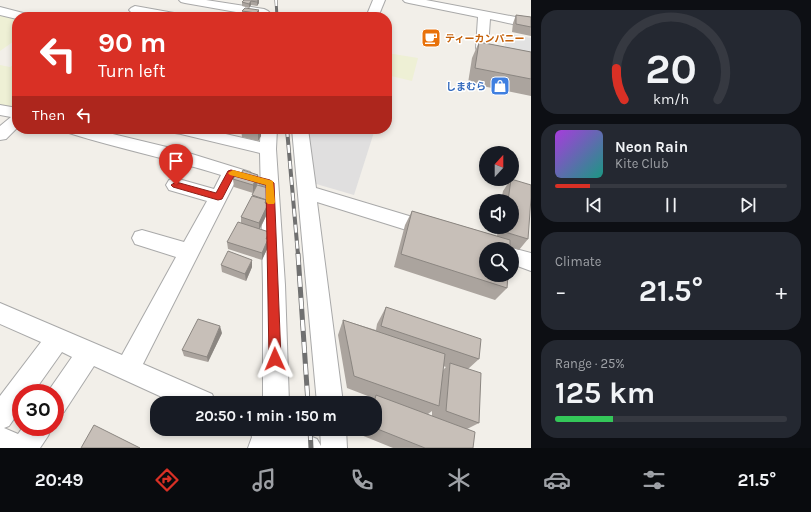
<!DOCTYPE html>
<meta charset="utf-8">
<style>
:root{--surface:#171b24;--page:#242831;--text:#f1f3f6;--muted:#9ea1a6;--line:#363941;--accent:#d93025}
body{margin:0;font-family:Karla,"Noto Sans JP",sans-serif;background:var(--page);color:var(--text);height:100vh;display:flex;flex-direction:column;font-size:15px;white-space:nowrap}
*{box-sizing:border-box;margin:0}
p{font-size:13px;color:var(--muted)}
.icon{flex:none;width:22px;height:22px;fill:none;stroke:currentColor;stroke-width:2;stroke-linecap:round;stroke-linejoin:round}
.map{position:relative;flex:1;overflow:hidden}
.details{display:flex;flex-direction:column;gap:10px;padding:10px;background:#0d0f14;width:280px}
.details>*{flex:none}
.guide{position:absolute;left:12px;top:12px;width:380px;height:122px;border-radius:16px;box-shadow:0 2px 6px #0003;background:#d93025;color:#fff;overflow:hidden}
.needle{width:26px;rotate:21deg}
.fabs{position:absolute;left:479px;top:146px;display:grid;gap:8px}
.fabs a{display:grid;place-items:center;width:40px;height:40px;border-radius:50%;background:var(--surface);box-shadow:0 2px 6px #0003;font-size:20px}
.speed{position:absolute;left:12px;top:384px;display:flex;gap:8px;font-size:20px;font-weight:700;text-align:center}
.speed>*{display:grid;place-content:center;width:52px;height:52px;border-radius:50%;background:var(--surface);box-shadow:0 2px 6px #0003;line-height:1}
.speed .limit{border:6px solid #d22;background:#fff;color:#111}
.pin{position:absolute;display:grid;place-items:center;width:34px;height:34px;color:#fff;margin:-41px -17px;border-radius:50% 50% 50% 0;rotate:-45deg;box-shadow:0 0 4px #0007}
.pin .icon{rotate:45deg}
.me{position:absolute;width:44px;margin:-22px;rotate:359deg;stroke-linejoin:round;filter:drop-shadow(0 0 3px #0008)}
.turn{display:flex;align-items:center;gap:14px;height:84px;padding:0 20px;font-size:18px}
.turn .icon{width:52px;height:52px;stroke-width:2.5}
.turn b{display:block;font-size:28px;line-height:34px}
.then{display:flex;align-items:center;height:38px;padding:0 20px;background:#0003;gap:8px;font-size:15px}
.big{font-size:30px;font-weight:700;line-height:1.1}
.details .tile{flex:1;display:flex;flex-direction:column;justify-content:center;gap:6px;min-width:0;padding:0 14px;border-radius:16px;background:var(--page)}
.details .dial{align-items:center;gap:0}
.dial svg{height:104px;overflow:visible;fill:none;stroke:var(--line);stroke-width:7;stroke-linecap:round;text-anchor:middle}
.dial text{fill:var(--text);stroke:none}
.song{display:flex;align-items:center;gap:12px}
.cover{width:48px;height:48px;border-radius:6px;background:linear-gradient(135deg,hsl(280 70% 55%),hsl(170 70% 35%))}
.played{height:4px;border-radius:2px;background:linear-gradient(90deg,var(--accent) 15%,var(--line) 15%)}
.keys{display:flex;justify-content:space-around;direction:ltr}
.heat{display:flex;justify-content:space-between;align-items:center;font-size:22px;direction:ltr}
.charge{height:6px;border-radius:3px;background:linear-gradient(90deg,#34c759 25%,var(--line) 0)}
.trip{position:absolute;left:150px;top:396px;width:232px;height:40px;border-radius:16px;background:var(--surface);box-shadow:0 2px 6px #0003;font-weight:700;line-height:40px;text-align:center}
.tabs{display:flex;height:64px;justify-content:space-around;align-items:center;background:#090b0e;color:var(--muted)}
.tabs .icon{width:28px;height:28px}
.tabs .on{color:var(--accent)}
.tabs b{font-size:18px;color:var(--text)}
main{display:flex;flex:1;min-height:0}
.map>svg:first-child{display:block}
.residential{fill:#e0dfdf}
.farmland{fill:#eef0d5}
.parking{fill:#e2e2e2}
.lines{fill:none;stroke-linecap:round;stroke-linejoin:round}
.minor-casing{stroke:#a9a9a9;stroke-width:2}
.minor{fill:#fff;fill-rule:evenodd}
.rail-far2-casing{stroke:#707070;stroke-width:3}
.rail-far1-casing{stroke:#707070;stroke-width:4}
.rail-casing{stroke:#707070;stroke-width:5}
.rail-far2{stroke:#fff;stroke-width:2;stroke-dasharray:6;stroke-linecap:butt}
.rail-far1{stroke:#fff;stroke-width:2.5;stroke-dasharray:8;stroke-linecap:butt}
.rail{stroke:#fff;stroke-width:3.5;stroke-dasharray:11;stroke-linecap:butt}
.wall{fill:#aba49e;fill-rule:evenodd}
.shaded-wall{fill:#8b8681}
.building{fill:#c7bfb8;stroke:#8b8681}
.route{fill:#d93025;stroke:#8d1f18}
.slow{fill:#f59e0b}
.labels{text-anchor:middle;stroke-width:3;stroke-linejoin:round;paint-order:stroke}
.far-food-label{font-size:10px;font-weight:bold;fill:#c56008;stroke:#fff;text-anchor:start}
.far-shop-label{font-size:10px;font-weight:bold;fill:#366cbe;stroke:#fff;text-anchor:end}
</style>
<main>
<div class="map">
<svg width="531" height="448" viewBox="0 0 531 448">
<rect width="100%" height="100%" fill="#f2efe9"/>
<!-- residential -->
<path class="residential" d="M300,129H375L354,195L306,181Z"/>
<!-- farmland -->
<g class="farmland">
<path d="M0,13L17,18V39L0,51Z"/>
<path d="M387,53L418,58L412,81L387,75Z"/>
<path d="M17,62V108L0,105V65L10,67Z"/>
</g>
<!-- parking -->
<path class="parking" d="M504,33L531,38V69L506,64Z"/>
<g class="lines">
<!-- minor casing -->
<g class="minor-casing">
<g id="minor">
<path d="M179,0H206L264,9L268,11L270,13L268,15L264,17L185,3L181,2Z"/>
<path d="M373,0H385L378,17H366Z"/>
<path d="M403,0H426L531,20V28L490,19L488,48L487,51H477L476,48L478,17L409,3L405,2Z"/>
<path d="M135,6L174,13L178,14L180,17H154L131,12L129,10L131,8Z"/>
<path d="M0,7L27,14L29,17H17V19L0,15Z"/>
<path d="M0,105L17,108V128L6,139L0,140V126L11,117L0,115Z"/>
<path d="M67,129H92L179,150L250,172L253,176L250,180L244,182L236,180L143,364L212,394L216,403H175L94,366L64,412L55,416V393H47L72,357L62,352L33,393H21V409L9,426L4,428L18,434L23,427H52L48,436L40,448H0V396L41,342L0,324V303L122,355L176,257L135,244L132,238L135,232L142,230L184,242L207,201L169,190L166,185L169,180L175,178L214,189L221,175C171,159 119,149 69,133Z"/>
<path d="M173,129H204L260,142L261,129H277L276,149L285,285L289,403H263V285L260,153L181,134L175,133Z"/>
<path d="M292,129H308L316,188L439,225L442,230L439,235L432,238L317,202L343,403H317Z"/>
<path d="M512,248L531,253V271L512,264V249H508Z"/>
<path d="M249,429H294L317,439L321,446L320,429H346L347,448H248L252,437Z"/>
</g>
</g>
<!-- minor -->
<use href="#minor" class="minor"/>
<!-- rail-far2 casing -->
<g class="rail-far2-casing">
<path id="rail-far2" d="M276,0L277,17"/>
</g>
<!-- rail-far1 casing -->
<g class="rail-far1-casing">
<path id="rail-far1" d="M287,129L298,255"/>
</g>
<!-- rail casing -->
<g class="rail-casing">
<g id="rail">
<path d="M298,254L308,403"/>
<path d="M310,429L311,448"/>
</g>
</g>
<!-- rail-far2 -->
<use href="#rail-far2" class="rail-far2"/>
<!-- rail-far1 -->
<use href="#rail-far1" class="rail-far1"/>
<!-- rail -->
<use href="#rail" class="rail"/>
</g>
<!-- wall -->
<g class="wall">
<path d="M259,0V3L257,6L251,5L249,8L242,6V2Z"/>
<path d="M259,10V14L257,17L243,15L242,11Z"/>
<path d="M516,15L531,17V36L512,32L513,23Z"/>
<path d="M479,42L531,52V96L468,83L472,58Z"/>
<path d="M241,129H261V136L258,141L242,137Z"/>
<path d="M241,174L258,175V183L253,193L234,187L233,179Z"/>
<path d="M511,179L528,239L519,250L510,247L507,288L495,300L394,267L405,225L412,211L497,236L498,227H512V201H501L503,191Z"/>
<path d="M267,182V186L266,188L268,192L267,204L268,212L260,229L269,232L268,247L262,260L228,249L227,242L241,224V217L259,186L258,183Z"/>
<path d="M221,265L252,267L246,281L222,272Z"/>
<path d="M386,307L479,359L468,369L479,423L467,429L473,448H393L361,435L362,429H375V403H369L373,398L347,388L338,335L343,320L376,330L377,324ZM443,366L446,367L443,370ZM432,411V416L428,414Z"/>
<path d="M222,333L208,362L184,356L182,350Z"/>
</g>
<!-- shaded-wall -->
<g class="shaded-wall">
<path d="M258,0H259V3L257,6V2Z"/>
<path d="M251,1V5L249,8V4Z"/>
<path d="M259,10V14L256,17V13Z"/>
<path d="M260,129H261V136L258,141V133Z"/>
<path d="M258,175V183L253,193V185Z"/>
<path d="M266,200V207L268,204V212L259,230V223L265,203Z"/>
<path d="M269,232L268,247L262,260V253L266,239Z"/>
<path d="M252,260V267L246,281L245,274Z"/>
<path d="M220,326L222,333L208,362L207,357Z"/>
</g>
<!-- building -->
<g class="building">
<path d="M244,0H258L257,2L251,1L249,4L242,2Z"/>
<path d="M245,8L259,10L256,13L242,11Z"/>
<path d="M516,15L531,17V27L516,24Z"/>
<path d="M479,42L531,52V79L475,68Z"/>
<path d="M243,129H260L258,133Z"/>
<path d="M243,170L258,175L253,185L233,179L237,173L241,174Z"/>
<path d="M261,178L267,182L266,185L258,183Z"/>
<path d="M511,179L531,185V198L528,239L505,232V227H512V201H508Z"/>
<path d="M257,185L268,188L267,200L252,195Z"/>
<path d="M252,196L266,200L265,203L268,204L259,223L241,217Z"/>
<path d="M412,211L510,240V249H486V275H508L507,288L401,254Z"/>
<path d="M238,222L269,232L266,239H268L262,253L227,242Z"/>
<path d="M228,251L252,260L245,274L221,265Z"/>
<path d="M386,307L481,339L479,359L381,326Z"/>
<path d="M198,319L220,326L207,357L182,350Z"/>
<path d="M343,320L445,354L439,406L354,376Z"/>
<path d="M450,363L481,373L479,423L446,411Z"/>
<path d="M376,395L475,432L473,448H425L375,428V403H374Z"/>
<path d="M94,425L140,448H81Z"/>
</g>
<!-- route -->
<path class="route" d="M231,170L270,180L274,183L281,359L279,363L275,364L271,363L269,359L266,185L234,176L222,199L218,200L173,187L171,185L176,182L216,193L228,171Z"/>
<!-- slow -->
<path class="slow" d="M233,170L273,181L275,202L274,204H268L266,202V185L230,175L228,173Z"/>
<!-- icons -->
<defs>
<g id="cafe-square" transform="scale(1)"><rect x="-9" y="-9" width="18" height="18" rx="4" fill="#e8710a" stroke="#fff"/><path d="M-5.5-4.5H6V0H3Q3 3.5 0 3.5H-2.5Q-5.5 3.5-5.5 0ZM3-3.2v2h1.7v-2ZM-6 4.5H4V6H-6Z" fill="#fff"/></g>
<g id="shop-square" transform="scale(1)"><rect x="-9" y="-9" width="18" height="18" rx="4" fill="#3f7fe0" stroke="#fff"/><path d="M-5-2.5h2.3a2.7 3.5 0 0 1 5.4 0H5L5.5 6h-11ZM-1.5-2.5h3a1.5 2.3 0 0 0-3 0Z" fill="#fff"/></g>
</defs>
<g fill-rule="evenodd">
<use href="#cafe-square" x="431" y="38"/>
<use href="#shop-square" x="500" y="86"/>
</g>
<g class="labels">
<!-- far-food labels -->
<g class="far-food-label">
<text x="445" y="42">ティーカンパニー</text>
</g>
<!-- far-shop labels -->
<g class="far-shop-label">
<text x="486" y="90">しまむら</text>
</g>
</g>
</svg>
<div class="fabs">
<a><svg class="needle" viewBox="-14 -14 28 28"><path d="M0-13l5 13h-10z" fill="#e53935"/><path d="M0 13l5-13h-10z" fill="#9ea1a6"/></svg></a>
<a><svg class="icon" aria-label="sound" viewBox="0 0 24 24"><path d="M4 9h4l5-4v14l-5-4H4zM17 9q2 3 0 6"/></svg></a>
<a><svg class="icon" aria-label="search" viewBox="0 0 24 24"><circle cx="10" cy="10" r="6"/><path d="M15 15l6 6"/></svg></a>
</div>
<div class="speed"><div class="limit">30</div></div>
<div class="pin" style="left:176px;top:185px;background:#d93025"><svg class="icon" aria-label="arrive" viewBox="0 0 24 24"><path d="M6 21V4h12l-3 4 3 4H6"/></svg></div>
<svg class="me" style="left:275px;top:359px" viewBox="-20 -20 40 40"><path d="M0-17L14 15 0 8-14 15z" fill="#d93025" stroke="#fff" stroke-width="4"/></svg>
<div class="trip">20:50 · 1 min · 150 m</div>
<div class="guide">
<div class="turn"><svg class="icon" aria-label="left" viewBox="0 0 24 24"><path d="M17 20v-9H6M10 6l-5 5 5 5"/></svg><div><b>90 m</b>Turn left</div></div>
<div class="then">Then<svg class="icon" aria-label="left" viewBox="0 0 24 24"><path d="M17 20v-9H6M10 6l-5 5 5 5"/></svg></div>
</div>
</div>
<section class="details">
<div class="tile dial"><svg viewBox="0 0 100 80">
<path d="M14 69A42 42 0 1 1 86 69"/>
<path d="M14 69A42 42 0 0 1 8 45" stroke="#d93025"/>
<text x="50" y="56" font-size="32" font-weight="700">20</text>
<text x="50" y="72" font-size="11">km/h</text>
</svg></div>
<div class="tile">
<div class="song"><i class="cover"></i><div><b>Neon Rain</b><p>Kite Club</p></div></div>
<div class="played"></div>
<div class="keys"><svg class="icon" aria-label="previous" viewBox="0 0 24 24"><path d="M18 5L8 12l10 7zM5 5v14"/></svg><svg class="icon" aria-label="pause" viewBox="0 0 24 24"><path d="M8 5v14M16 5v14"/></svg><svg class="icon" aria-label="next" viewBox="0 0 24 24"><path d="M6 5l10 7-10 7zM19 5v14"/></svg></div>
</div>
<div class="tile"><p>Climate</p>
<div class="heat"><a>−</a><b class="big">21.5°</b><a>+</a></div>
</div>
<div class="tile"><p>Range · 25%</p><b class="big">125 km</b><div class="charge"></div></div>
</section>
</main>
<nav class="tabs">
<b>20:49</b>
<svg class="icon on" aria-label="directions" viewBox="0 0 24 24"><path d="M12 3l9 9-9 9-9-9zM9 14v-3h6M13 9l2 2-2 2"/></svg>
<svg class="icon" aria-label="music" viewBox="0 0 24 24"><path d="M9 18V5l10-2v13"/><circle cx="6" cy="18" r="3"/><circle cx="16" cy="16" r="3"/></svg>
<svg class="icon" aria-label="phone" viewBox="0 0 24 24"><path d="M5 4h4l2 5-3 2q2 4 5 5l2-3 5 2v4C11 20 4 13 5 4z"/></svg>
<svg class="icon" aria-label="climate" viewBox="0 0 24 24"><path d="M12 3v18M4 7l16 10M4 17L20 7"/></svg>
<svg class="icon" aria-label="car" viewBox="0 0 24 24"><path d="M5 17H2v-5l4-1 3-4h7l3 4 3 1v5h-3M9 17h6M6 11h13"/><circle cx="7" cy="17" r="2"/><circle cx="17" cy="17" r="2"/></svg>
<svg class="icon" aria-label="filters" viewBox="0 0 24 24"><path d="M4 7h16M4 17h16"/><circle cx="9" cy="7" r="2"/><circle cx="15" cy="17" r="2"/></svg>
<b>21.5°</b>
</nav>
